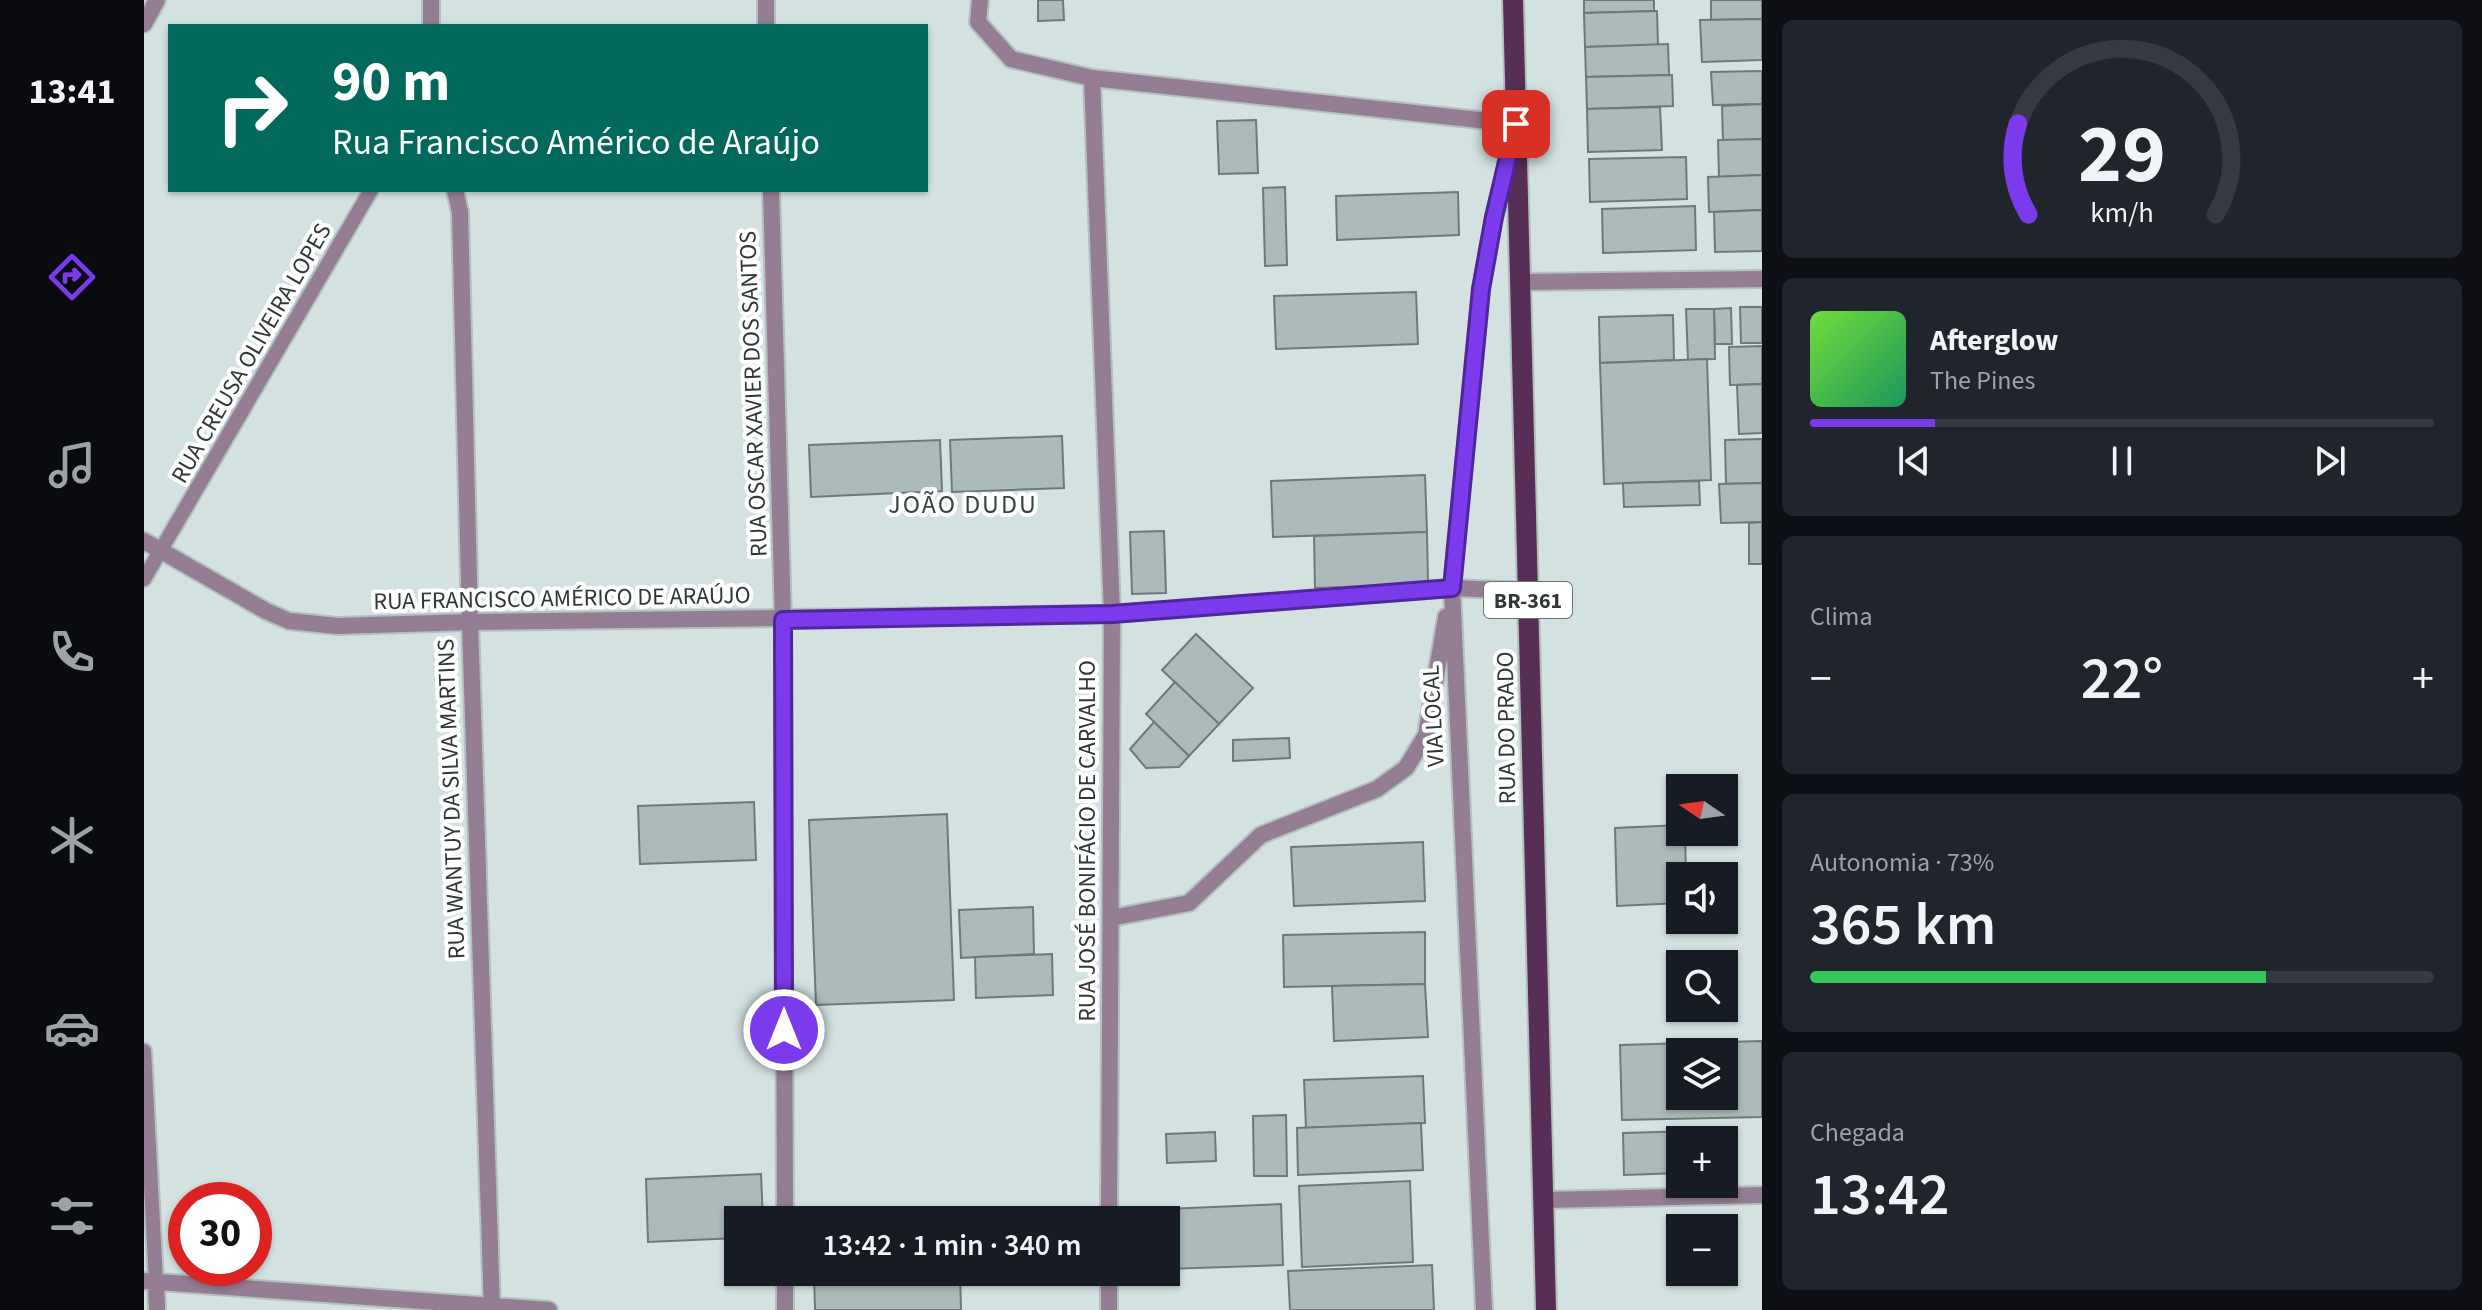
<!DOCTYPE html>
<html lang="pt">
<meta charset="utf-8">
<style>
:root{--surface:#171b24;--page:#20242c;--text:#f1f3f6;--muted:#9ea1a6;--line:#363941;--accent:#7c3aed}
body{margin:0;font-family:"Source Sans 3",sans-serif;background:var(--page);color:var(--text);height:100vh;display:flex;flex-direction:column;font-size:30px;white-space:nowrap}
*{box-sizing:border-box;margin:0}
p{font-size:26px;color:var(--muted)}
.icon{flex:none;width:44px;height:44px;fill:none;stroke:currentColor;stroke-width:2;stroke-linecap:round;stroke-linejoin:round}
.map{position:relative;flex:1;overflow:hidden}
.sheet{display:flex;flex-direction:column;gap:20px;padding:20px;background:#0d0f14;width:720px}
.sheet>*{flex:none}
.hud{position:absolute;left:24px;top:24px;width:760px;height:168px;border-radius:0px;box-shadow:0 2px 6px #0004;background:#00695c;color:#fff;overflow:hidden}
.needle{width:52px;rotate:283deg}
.controls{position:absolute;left:1522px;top:774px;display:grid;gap:16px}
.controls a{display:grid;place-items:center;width:72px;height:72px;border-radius:0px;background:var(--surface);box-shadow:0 2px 6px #0004;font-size:40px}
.speed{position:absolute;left:24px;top:1182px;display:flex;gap:16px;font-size:40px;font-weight:700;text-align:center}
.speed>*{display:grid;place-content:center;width:104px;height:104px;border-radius:50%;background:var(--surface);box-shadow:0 2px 6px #0004;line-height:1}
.speed .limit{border:12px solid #d22;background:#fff;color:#111}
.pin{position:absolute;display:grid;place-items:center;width:68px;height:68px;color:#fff;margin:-34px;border-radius:16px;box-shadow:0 4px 12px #0006}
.me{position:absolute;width:88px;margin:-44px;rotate:0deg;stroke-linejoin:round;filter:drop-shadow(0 0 6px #0008)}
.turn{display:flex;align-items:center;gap:28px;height:168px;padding:0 32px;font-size:36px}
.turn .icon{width:104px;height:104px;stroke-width:2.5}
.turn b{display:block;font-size:56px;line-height:68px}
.big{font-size:60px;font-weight:600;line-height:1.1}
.sheet .card{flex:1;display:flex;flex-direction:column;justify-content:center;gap:12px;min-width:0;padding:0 28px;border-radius:12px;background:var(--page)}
.sheet .dial{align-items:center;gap:0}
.dial svg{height:208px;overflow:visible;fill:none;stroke:var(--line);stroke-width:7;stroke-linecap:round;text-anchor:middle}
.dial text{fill:var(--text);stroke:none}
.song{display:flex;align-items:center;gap:24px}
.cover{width:96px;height:96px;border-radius:12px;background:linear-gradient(135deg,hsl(100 70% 55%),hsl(150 70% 35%))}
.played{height:8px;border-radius:4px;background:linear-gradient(90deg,var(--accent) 20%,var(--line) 20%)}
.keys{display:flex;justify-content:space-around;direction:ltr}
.heat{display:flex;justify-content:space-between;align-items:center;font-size:44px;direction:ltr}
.charge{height:12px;border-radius:6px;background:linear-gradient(90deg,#34c759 73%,var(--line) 0)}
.trip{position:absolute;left:580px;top:1206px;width:456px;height:80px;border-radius:0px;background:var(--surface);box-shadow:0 2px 6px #0004;font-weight:600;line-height:80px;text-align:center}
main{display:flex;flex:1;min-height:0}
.tabs{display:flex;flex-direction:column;width:144px;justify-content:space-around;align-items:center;background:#090b0e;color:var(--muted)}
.tabs .icon{width:56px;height:56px}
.tabs .active{color:var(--accent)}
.tabs b{font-size:36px;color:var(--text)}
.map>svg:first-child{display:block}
.building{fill:#acbaba;stroke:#6c7a79;stroke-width:2;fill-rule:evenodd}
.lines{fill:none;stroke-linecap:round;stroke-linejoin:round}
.service-casing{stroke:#b3c0bf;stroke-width:18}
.minor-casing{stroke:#b3c0bf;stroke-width:20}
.primary-casing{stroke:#b3c0bf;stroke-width:24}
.service{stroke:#957d94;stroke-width:14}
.minor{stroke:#957d94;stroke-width:16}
.primary{stroke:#572f56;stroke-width:20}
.route-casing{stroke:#51269a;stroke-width:20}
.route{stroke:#7c3aed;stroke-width:14}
.labels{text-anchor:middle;stroke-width:8;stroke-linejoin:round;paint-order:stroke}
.shield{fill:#fff;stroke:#6f7373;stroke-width:2}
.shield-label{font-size:22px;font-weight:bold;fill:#313737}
.street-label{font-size:24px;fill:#313737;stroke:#fff}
.neighbourhood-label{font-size:26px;letter-spacing:2px;fill:#374343;stroke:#fff}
</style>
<main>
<nav class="tabs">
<b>13:41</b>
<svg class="icon active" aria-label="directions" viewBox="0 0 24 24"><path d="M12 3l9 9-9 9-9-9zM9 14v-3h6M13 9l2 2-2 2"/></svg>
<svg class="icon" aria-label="music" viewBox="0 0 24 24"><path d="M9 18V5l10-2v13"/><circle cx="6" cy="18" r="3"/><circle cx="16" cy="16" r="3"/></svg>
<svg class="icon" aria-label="phone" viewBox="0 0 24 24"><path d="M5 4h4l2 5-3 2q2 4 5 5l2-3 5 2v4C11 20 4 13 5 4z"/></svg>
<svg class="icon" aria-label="climate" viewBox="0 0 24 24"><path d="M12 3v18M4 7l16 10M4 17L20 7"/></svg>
<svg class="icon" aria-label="car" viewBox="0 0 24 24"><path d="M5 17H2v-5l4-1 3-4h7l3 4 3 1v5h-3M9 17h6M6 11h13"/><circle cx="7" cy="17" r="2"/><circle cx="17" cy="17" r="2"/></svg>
<svg class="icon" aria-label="filters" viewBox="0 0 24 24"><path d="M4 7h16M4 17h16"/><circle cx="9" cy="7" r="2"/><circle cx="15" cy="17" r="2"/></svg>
</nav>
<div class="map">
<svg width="1618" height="1310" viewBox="0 0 1618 1310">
<rect width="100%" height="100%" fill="#d3e2e1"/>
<!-- building -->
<g class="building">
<path d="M894,0H919L920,20L894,21Z"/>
<path d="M1440,0H1510V11L1440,13Z"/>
<path d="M1567,0H1618V19L1567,20Z"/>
<path d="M1513,11L1514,45L1441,47L1440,13Z"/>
<path d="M1618,19V60L1558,62L1556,20Z"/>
<path d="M1524,44L1525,75L1442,77L1441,47Z"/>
<path d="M1618,71V104L1569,105L1567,72Z"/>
<path d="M1528,75L1529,106L1443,109L1442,77Z"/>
<path d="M1618,104V139L1579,141L1578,106Z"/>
<path d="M1516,107L1518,150L1444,152L1443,109Z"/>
<path d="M1112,120L1114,173L1075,174L1073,121Z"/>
<path d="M1618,139V175L1575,177L1574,140Z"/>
<path d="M1542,157L1543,199L1446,202L1445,159Z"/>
<path d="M1618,175V210L1565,212L1564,177Z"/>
<path d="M1141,187L1143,265L1121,266L1119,188Z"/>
<path d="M1314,192L1315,235L1193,240L1192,196Z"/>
<path d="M1551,206L1552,250L1459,253L1458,209Z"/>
<path d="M1618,210V251L1571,252L1570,212Z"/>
<path d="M1272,292L1274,344L1132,349L1130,296Z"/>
<path d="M1596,307H1618V343H1597Z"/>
<path d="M1587,308L1588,344H1571L1570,309Z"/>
<path d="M1542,309H1570L1571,359L1544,360Z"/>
<path d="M1529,315L1530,360L1456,363L1455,317Z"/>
<path d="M1618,346V384L1586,385L1585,347Z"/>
<path d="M1563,359L1567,480L1460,484L1456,363Z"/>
<path d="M1618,384V433L1595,434L1593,385Z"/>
<path d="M918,436L920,488L808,492L806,440Z"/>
<path d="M1618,439V483L1582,484L1581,440Z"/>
<path d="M796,440L798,491L667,497L665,445Z"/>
<path d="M1281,475L1283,532L1129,537L1127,481Z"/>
<path d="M1555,481L1556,505L1480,507L1479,483Z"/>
<path d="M1618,483V522L1577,523L1575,484Z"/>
<path d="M1618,522V564H1605V523Z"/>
<path d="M1020,531L1022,593L988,594L986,532Z"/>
<path d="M1283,532L1284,584L1171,588L1170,536Z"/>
<path d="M1052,634L1109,688L1075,724L1018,670Z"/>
<path d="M1031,682L1075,724L1045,756L1002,714Z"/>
<path d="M1010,722L1045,756L1035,767L1002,768L986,749Z"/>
<path d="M1145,738L1146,758L1089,761V740Z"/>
<path d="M610,802L612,860L496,864L494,806Z"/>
<path d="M803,814L810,1000L672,1005L665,820Z"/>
<path d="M1536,825V832H1541L1542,876H1536V903L1473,906L1471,828Z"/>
<path d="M1279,842L1281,901L1150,906L1147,847Z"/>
<path d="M889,907L890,954L817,958L815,910Z"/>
<path d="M1281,932V984L1140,987L1139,935Z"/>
<path d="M908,954L909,995L832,998L831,957Z"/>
<path d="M1281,984L1284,1037L1190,1041L1188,986Z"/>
<path d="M1618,1041V1117L1478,1120L1476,1045ZM1536,1052H1580V1096H1536Z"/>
<path d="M1279,1076L1281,1123L1162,1128L1160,1080Z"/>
<path d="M1142,1115L1143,1176H1110L1109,1116Z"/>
<path d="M1277,1123L1279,1170L1154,1175L1153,1128Z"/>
<path d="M1583,1130L1584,1172H1580V1140H1536V1173L1480,1175L1479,1133Z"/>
<path d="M1071,1132L1072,1161L1023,1163L1022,1134Z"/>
<path d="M617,1174L619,1220H594V1238L504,1242L502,1179Z"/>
<path d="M1266,1181L1269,1262L1158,1267L1155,1186Z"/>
<path d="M1137,1204L1139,1265L1022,1269V1220H999V1210Z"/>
<path d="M1288,1265L1290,1310H1146L1144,1271Z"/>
<path d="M670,1272H816L817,1310H671Z"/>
</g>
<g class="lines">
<!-- service casing -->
<g class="service-casing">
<g id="service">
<path d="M0,579L227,190"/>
<path d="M0,1051L12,1282"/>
</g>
</g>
<!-- minor casing -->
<g class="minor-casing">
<g id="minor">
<path d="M287,0V26"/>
<path d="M622,0V26"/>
<path d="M836,0L834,22L867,59L948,78L1372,124L1350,217L1337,289L1308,588L1340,1310"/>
<path d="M0,24L13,0"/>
<path d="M948,78L968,614L965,1220"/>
<path d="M311,190L316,212L326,622L348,1310"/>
<path d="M627,190L639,620L641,1220"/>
<path d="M1376,282L1618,279"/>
<path d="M0,541L122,611L145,621L193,626L326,622L968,614L1308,588L1384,591"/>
<path d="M967,918L1045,903L1117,835L1233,789L1262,768L1282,735L1302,617"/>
<path d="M1400,1200L1618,1195"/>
<path d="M641,1272V1310"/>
<path d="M0,1281L405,1310"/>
<path d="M12,1282L13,1310"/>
<path d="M965,1310V1272"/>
</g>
</g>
<!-- primary casing -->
<g class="primary-casing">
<path id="primary" d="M1369,0L1402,1310"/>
</g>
<!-- service -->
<use href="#service" class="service"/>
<!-- minor -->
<use href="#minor" class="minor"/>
<!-- primary -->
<use href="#primary" class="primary"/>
</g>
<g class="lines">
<!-- route casing -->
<g class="route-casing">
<path id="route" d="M640,1030L639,620L968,614L1308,588L1337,289L1350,217L1372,124"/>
</g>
<!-- route -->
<use href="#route" class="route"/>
</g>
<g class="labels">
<!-- shield labels -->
<rect class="shield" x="1340" y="582" width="88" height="36" rx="6"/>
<g class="shield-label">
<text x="1384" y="608">BR-361</text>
</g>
<!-- street labels -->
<g class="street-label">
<text transform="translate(107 353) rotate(-60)" y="8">RUA CREUSA OLIVEIRA LOPES</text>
<text transform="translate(609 394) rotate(-92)" y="8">RUA OSCAR XAVIER DOS SANTOS</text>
<text transform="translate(418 598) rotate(-1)" y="8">RUA FRANCISCO AMÉRICO DE ARAÚJO</text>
<text transform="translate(1289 716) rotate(-93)" y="8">VIA LOCAL</text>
<text transform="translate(1362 728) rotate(-91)" y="8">RUA DO PRADO</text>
<text transform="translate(307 799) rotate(-92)" y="8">RUA WANTUY DA SILVA MARTINS</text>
<text transform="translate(943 841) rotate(-90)" y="8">RUA JOSÉ BONIFÁCIO DE CARVALHO</text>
</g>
<!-- neighbourhood labels -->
<g class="neighbourhood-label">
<text x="819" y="513">JOÃO DUDU</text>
</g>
</g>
</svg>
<div class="controls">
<a><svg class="needle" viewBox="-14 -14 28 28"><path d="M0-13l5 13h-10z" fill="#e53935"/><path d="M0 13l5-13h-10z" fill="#9ea1a6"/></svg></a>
<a><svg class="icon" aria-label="sound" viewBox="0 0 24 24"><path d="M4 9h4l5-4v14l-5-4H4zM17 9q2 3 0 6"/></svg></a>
<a><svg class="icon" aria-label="search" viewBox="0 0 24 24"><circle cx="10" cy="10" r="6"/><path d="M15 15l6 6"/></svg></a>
<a><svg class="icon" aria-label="layers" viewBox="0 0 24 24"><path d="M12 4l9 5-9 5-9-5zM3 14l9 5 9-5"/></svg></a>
<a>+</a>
<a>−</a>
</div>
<div class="speed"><div class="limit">30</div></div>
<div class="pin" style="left:1372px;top:124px;background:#d93025"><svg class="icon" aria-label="arrive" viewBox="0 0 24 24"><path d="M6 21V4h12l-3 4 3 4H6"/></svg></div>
<svg class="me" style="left:640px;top:1030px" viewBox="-20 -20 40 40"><circle r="17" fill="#7c3aed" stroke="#fff" stroke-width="3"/><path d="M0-11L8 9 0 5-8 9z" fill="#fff"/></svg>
<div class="trip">13:42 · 1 min · 340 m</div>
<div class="hud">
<div class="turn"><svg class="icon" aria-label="right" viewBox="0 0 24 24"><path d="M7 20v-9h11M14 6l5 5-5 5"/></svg><div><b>90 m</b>Rua Francisco Américo de Araújo</div></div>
</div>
</div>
<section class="sheet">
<div class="card dial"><svg viewBox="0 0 100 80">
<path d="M14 69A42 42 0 1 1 86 69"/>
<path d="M14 69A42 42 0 0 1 10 34" stroke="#7c3aed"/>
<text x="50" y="56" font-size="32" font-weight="700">29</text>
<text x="50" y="72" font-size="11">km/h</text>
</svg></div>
<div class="card">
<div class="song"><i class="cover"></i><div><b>Afterglow</b><p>The Pines</p></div></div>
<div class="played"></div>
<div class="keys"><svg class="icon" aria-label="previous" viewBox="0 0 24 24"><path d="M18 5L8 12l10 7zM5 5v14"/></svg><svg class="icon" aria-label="pause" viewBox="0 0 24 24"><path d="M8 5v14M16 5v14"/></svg><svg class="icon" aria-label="next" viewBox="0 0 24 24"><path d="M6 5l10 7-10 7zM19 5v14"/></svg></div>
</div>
<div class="card"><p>Clima</p>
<div class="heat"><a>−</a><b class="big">22°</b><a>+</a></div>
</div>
<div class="card"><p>Autonomia · 73%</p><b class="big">365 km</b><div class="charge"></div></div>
<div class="card"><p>Chegada</p><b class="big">13:42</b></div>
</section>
</main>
